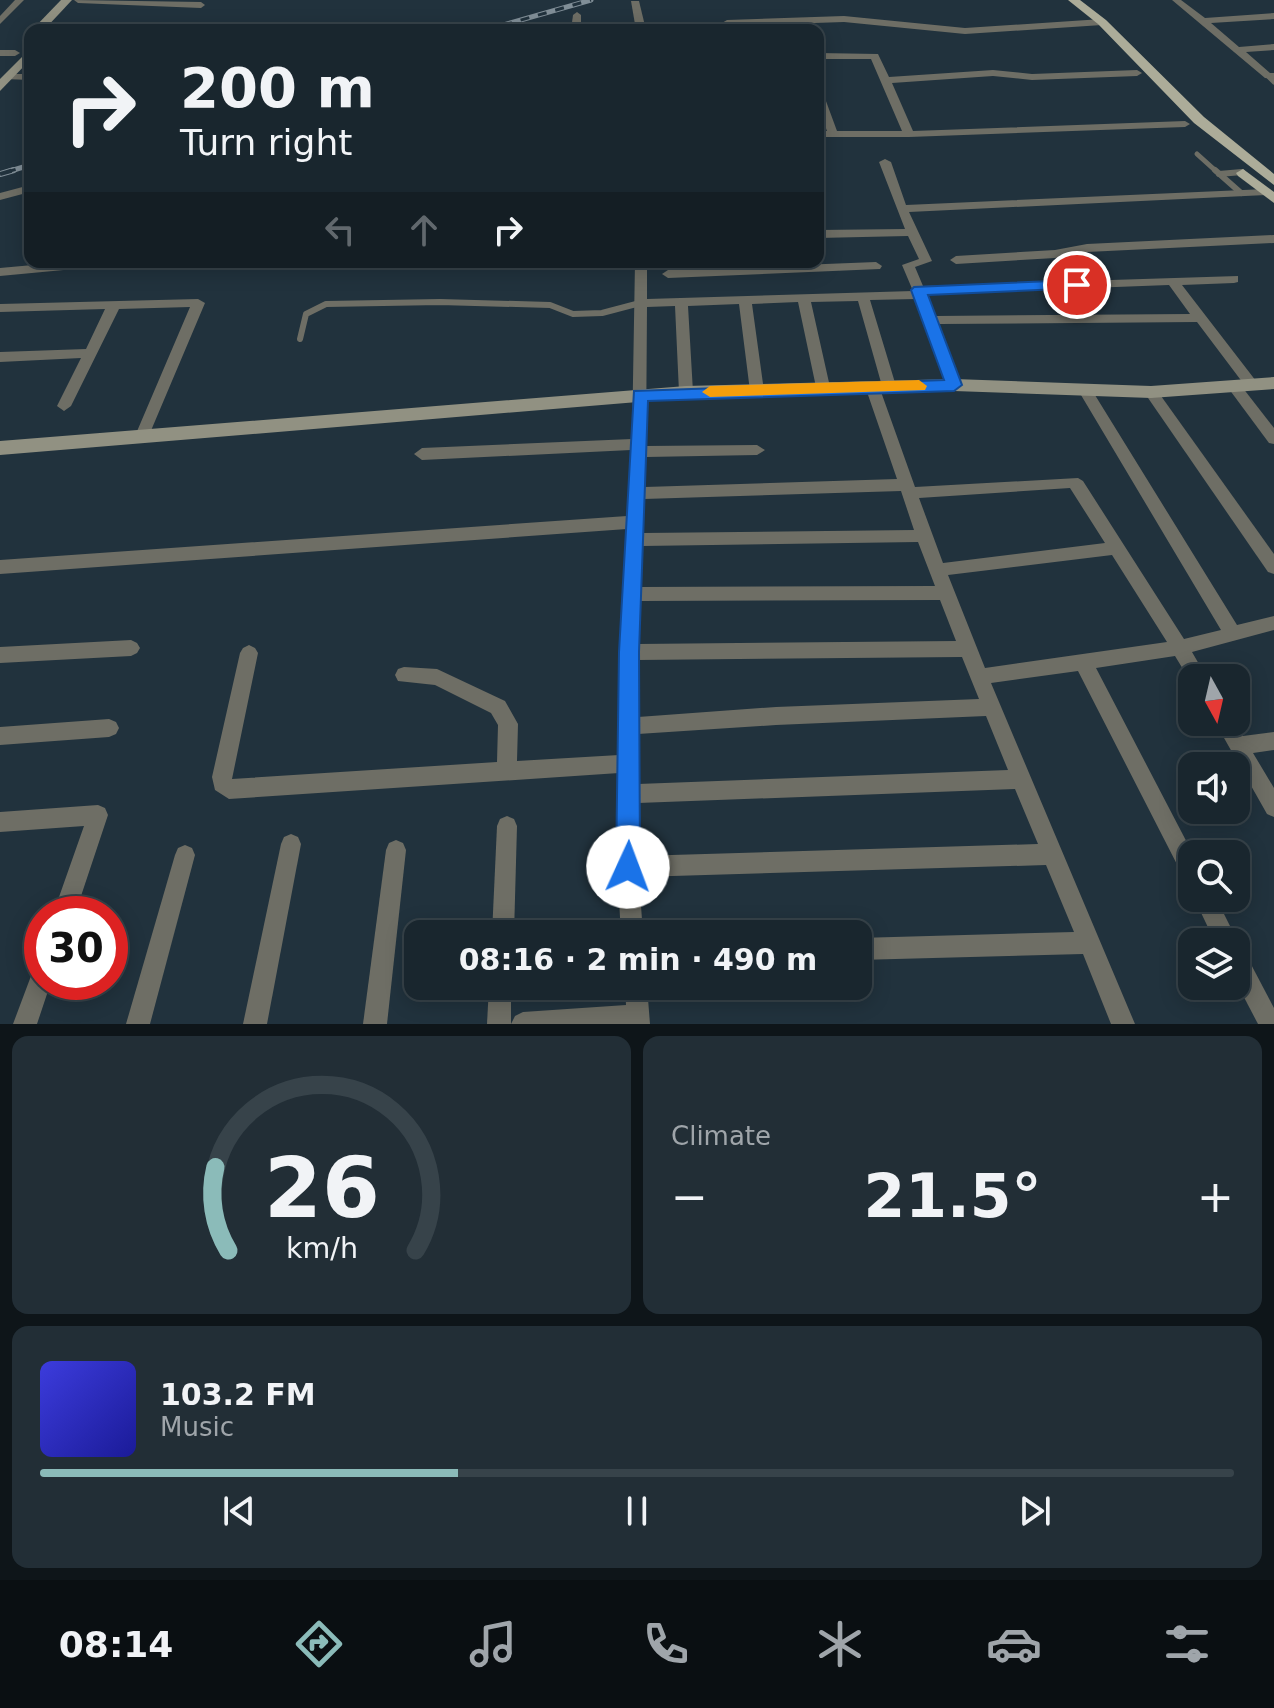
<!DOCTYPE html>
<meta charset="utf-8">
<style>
:root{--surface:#19262e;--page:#222e36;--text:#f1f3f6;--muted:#9fa5aa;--line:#37434a;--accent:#8bbbb9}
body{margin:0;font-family:"DejaVu Sans",sans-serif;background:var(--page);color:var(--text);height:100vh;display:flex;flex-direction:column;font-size:30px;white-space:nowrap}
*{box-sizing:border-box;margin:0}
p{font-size:26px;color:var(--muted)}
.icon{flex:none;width:44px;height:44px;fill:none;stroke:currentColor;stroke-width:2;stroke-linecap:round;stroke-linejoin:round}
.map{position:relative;height:1024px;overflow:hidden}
.side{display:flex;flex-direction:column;gap:12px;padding:12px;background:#0e1519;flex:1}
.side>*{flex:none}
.top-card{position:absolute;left:24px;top:24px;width:800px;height:244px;border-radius:16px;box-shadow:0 4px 20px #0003,0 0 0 2px var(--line);background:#19262e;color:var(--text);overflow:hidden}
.needle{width:52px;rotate:172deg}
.fabs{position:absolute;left:1178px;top:664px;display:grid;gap:16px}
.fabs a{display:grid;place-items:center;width:72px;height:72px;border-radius:16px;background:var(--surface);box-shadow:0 4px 20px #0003,0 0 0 2px var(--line);font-size:40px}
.speed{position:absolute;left:24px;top:896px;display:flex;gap:16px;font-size:40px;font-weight:700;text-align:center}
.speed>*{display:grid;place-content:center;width:104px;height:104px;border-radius:50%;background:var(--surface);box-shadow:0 4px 20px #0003,0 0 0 2px var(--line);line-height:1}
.speed .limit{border:12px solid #d22;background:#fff;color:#111}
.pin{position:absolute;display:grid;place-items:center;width:68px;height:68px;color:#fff;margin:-34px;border:4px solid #fff;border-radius:50%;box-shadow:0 2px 8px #0007}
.me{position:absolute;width:88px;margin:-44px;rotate:2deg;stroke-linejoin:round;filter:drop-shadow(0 0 6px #0008)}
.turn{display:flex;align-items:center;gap:28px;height:168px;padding:0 24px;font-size:36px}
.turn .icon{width:104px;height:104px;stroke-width:2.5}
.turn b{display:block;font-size:56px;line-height:68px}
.lanes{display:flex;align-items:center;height:76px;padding:0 24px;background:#0003;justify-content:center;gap:40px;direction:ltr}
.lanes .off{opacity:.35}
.big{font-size:60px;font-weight:800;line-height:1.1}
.side .widget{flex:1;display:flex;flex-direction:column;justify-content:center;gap:12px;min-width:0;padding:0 28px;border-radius:16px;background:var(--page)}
.side .dial{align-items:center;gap:0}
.dial svg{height:208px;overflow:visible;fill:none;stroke:var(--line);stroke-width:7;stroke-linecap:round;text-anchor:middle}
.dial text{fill:var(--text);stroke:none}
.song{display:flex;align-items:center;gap:24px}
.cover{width:96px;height:96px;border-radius:12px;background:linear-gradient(135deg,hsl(240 70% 55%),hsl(240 70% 35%))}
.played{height:8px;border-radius:4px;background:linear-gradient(90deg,var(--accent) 35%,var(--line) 35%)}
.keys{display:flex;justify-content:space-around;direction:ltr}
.heat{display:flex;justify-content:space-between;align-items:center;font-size:44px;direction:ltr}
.side .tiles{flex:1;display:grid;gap:12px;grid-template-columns:1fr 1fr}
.widget:last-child{grid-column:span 2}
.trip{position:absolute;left:404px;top:920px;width:468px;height:80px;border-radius:16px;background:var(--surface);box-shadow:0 4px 20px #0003,0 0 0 2px var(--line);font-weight:800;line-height:80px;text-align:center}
.tabs{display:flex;height:128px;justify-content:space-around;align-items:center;background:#0a0f12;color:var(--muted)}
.tabs .icon{width:56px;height:56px}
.tabs .on{color:var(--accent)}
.tabs b{font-size:36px;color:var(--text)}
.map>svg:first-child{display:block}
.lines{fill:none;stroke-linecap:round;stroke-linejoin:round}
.lane-far1{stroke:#6e6e65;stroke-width:5}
.lane{stroke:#6e6e65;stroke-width:6}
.street{fill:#6e6e65;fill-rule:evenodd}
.secondary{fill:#919182;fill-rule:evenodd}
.primary{fill:#acac99;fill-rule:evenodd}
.rail-far1-casing{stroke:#808e97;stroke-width:5}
.rail-casing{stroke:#808e97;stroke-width:6}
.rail-far1{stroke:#21323d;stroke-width:3;stroke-dasharray:9;stroke-linecap:butt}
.rail{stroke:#21323d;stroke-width:4;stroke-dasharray:12;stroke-linecap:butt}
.route{fill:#1a73e8;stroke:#114b97;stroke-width:2}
.slow{fill:#f59e0b}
</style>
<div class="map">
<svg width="1274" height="1024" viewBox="0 0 1274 1024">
<rect width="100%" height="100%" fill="#21323d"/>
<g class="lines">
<!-- lane-far1 -->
<g class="lane-far1">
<path d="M1268,76L1274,82"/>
<path d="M1197,154L1217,172"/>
</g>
<!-- lane -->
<g class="lane">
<path d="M1215,170L1241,193"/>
<path d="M1219,174L1242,172"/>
<path d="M300,339L306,314L326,304L440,302L550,305L573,314L602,313L640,303"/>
</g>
<!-- street -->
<g class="street">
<path d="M15,0H24L0,24V16Z"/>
<path d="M74,0L201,2L205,5L201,8L78,3Z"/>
<path d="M1172,0H1181L1205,18L1274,13V19L1211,23L1239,47L1274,44V50L1246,52L1270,73H1274V79L1265,78Z"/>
<path d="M631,1H639L646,30H636Z"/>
<path d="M577,12L581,15V30H571L573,15Z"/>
<path d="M844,16L965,28L1102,19L1107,22L1102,25L965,34L844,22L727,26L722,23L727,20Z"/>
<path d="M54,23L183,27L188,30L51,28V24Z"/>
<path d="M0,50H15L20,53L15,56H0Z"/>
<path d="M818,53L878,54L889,77L993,70L1032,74L1137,70L1142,73L1137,76L1032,80L993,76L892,83L913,131L1185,121L1190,124L1185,127L909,137H818V131H827L818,107V90L823,93L837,131H902L871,59H818Z"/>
<path d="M8,74H30V80L5,79L3,77Z"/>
<path d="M885,159L891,162L906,205L1266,189L1272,192L1266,195L909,212L932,261L915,267L923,286L1238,276V282L1234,283L1182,285L1256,381L1258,384L1256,387H1246L1197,322L939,324L961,385L954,390L947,385L916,299L870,300L896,386L889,391L882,386L858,301L811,302L830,387L823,392L816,387L798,302L752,304L764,391L757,396L750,391L739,304L688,306L693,392L686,397L679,392L675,306L647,307L646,446L757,445L765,450L757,455L646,457L645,487L897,479L866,389L873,384L880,389L915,487L1078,478L1083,481L1184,639L1221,630L1078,390L1085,385L1090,387L1237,625L1274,616V630L1192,652L1207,678H1192V684L1175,656L1096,668L1193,854L1192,884L1185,880L1078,671L991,683L1135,1024H1111L1083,954L858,960V938L1074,932L1046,865L639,877L643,934H621L617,867L619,773L229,799L215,790L212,777L240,653L243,648L249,645L255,648L258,653L232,779L497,762L498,725L491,713L435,685L398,681L395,675L398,669L404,667L437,669L505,701L518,724L517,761L619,755L620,652L627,529L0,574V560L627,516L631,450L422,460L414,454L422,448L632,439L635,262H647V299L913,291L902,265L919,259L908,236L818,238V230L905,229L879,162ZM1169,285L1190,314L936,316L926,294ZM1070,488L1105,543L943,563L919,498ZM901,491L914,530L643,533L644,499ZM918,542L935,586L641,587L642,546ZM1112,555L1167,642L985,668L948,575ZM940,600L956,641L638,644L640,601ZM962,657L979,699L776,707L638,717V660ZM986,716L1008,770L638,784V734L776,725ZM1015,789L1038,844L638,856V803Z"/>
<path d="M30,185V192L0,200V193Z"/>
<path d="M1274,235V243L1087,252L1055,258L956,264L950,260L956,256L1055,250L1087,244Z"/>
<path d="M66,262H112L106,266L0,276V268Z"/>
<path d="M228,262H270C261,268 237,268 228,262Z"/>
<path d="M876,262L882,266L880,269L668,278L662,274L668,270Z"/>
<path d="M198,299L205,303L147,440H137L135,436L190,307L119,309L71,406L64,411L57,406L81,358L0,362V352L86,349L105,309L0,312V304Z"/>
<path d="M1234,381L1239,383L1274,428V444L1269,443L1229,389L1227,386L1229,383Z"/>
<path d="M1151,387L1156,389L1274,554V574L1268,572L1146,395L1144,392Z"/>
<path d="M131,640L137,643L140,648L137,653L131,656L0,663V647Z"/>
<path d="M109,719L116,722L119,728L116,734L109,737L0,745V727Z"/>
<path d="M1215,722H1234L1243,736L1274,732V750L1253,753L1274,788V817L1267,814Z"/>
<path d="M98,805L105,808L108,815L75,914H53L84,826L0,832V812Z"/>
<path d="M507,816L514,819L517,826L514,934H492L497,826L500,819Z"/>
<path d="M291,834L298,837L301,844L267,1024H243L281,844L284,837Z"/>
<path d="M396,840L403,843L406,850L387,1024H363L386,850L389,843Z"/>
<path d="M185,845L192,848L195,855L150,1024H126L175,855L178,848Z"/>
<path d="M1194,898H1216L1238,942L1236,947V942H1215Z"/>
<path d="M1236,948L1244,951L1274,1008V1024H1258L1236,982Z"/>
<path d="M42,965V982H51L37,1024H13L34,968Z"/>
<path d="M489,986H511V1024H487Z"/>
<path d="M625,986H647L650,1024H511L515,1016L523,1012L626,1005Z"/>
</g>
<!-- secondary -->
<g class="secondary">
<path d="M61,0H72L44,30H32Z"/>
<path d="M30,49V60L0,91V79Z"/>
<path d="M1274,377V389L1151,398L954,391L686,398L0,455V441L686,386L954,379L1151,386Z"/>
</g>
<!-- primary -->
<g class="primary">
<path d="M1068,0H1080L1106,20L1204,117L1274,174V185L1194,123L1098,24Z"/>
<path d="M1243,169L1274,192V203L1238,176L1236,173Z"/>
</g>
<!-- rail-far1 casing -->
<g class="rail-far1-casing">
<g id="rail-far1">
<path d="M486,30L591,0"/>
<path d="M7,172L30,165"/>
</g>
</g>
<!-- rail casing -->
<g class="rail-casing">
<path id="rail" d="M0,174L14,170"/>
</g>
<!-- rail-far1 -->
<use href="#rail-far1" class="rail-far1"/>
<!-- rail -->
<use href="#rail" class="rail"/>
</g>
<!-- route -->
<path class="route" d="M1077,280L1084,285L1082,288L928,295L962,385L954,391L648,401L639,652L640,867L637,875L628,879L620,875L616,867L619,652L634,391L944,380L911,290L914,287Z"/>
<!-- slow -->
<path class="slow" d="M919,380L927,386L925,390L710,397L702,392L710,386Z"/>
</svg>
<div class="fabs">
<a><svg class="needle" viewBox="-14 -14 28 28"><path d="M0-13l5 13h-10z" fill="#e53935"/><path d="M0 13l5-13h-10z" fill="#9fa5aa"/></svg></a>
<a><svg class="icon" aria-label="sound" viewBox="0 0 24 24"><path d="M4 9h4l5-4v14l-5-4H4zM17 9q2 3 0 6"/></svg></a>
<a><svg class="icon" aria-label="search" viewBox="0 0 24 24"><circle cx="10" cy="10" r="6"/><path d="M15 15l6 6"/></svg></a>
<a><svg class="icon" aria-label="layers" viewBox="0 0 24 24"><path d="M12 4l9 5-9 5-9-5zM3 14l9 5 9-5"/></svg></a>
</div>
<div class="speed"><div class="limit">30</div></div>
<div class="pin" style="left:1077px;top:285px;background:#d93025"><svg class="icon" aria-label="arrive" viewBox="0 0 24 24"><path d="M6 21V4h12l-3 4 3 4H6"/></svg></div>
<svg class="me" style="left:628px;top:867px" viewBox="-20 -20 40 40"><circle r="19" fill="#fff"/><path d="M0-13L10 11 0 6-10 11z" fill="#1a73e8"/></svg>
<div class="trip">08:16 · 2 min · 490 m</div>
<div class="top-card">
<div class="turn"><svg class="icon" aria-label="right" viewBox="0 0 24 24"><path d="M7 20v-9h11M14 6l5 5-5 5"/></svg><div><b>200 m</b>Turn right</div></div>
<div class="lanes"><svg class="icon off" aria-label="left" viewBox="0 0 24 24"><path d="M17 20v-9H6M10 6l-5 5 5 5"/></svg><svg class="icon off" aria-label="ahead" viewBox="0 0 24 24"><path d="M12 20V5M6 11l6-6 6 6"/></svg><svg class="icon" aria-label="right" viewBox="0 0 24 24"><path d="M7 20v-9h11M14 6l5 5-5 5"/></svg></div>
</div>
</div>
<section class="side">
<div class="tiles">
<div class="widget dial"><svg viewBox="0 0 100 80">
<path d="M14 69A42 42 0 1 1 86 69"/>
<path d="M14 69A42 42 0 0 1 9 37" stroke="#8bbbb9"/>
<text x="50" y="56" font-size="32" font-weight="700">26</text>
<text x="50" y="72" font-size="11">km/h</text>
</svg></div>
<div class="widget"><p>Climate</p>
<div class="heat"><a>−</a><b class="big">21.5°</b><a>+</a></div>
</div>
<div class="widget">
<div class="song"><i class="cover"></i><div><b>103.2 FM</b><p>Music</p></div></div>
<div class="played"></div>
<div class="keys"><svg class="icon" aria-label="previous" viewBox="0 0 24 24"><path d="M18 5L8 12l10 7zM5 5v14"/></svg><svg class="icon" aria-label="pause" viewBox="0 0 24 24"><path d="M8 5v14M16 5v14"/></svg><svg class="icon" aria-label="next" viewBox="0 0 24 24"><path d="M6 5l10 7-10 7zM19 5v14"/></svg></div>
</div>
</div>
</section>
<nav class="tabs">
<b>08:14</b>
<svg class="icon on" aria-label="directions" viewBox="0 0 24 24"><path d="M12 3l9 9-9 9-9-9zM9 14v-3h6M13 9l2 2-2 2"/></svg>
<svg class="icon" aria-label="music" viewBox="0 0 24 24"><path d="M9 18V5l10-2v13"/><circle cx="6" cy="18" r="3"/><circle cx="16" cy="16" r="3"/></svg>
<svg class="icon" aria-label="phone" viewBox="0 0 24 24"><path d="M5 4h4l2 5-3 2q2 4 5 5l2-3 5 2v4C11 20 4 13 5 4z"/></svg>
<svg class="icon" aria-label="climate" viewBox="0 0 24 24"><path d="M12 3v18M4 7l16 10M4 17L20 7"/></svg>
<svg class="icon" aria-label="car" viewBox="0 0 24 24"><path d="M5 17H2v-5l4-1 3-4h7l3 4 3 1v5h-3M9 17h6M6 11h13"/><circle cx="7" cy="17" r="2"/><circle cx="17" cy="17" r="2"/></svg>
<svg class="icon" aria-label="filters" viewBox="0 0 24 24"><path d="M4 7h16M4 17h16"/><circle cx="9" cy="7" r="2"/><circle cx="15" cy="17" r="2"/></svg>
</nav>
